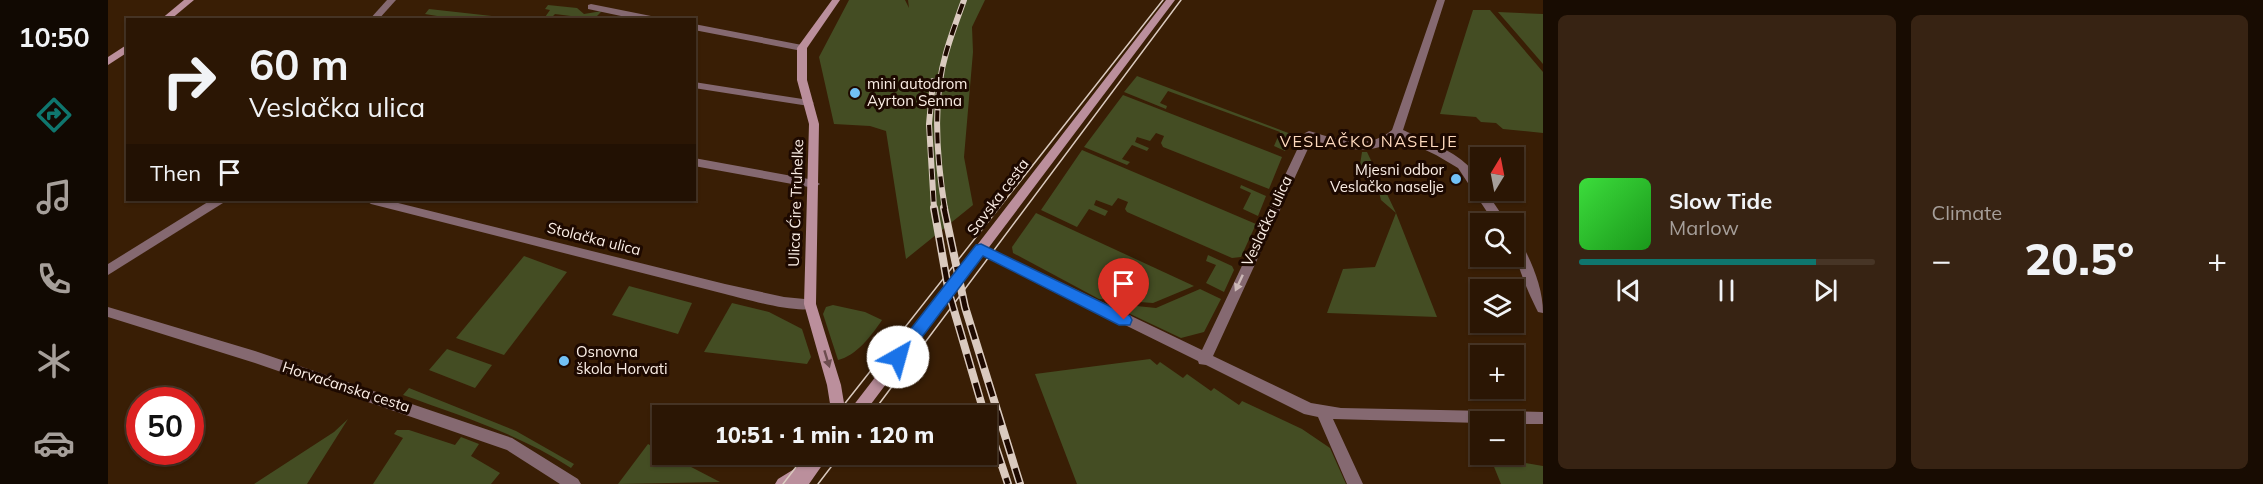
<!DOCTYPE html>
<meta charset="utf-8">
<style>
:root{--surface:#2b1604;--page:#372313;--text:#f1f3f6;--muted:#a69f9a;--line:#473526;--accent:#0f766e}
body{margin:0;font-family:Mulish,sans-serif;background:var(--page);color:var(--text);height:100vh;display:flex;flex-direction:column;font-size:22px;white-space:nowrap}
*{box-sizing:border-box;margin:0}
p{font-size:20px;color:var(--muted)}
.icon{flex:none;width:33px;height:33px;fill:none;stroke:currentColor;stroke-width:2;stroke-linecap:round;stroke-linejoin:round}
.map{position:relative;flex:1;overflow:hidden}
.drawer{display:flex;flex-direction:column;gap:15px;padding:15px;background:#180c02;width:720px}
.drawer>*{flex:none}
.top-card{position:absolute;left:18px;top:18px;width:570px;height:183px;border-radius:0px;box-shadow:0 2px 4px #0004,0 0 0 2px var(--line);background:#2b1604;color:var(--text);overflow:hidden}
.needle{width:39px;rotate:10deg}
.buttons{position:absolute;left:1362px;top:147px;display:grid;gap:12px}
.buttons a{display:grid;place-items:center;width:54px;height:54px;border-radius:0px;background:var(--surface);box-shadow:0 2px 4px #0004,0 0 0 2px var(--line);font-size:30px}
.speed{position:absolute;left:18px;top:387px;display:flex;gap:12px;font-size:30px;font-weight:700;text-align:center}
.speed>*{display:grid;place-content:center;width:78px;height:78px;border-radius:50%;background:var(--surface);box-shadow:0 2px 4px #0004,0 0 0 2px var(--line);line-height:1}
.speed .limit{border:9px solid #d22;background:#fff;color:#111}
.pin{position:absolute;display:grid;place-items:center;width:51px;height:51px;color:#fff;margin:-62px -26px;border-radius:50% 50% 50% 0;rotate:-45deg;box-shadow:0 0 6px #0007}
.pin .icon{rotate:45deg}
.me{position:absolute;width:66px;margin:-33px;rotate:38deg;stroke-linejoin:round;filter:drop-shadow(0 0 4px #0008)}
.turn{display:flex;align-items:center;gap:21px;height:126px;padding:0 24px;font-size:27px}
.turn .icon{width:78px;height:78px;stroke-width:2.5}
.turn b{display:block;font-size:42px;line-height:51px}
.then{display:flex;align-items:center;height:57px;padding:0 24px;background:#0003;gap:12px;font-size:22px}
.big{font-size:45px;font-weight:800;line-height:1.1}
.drawer .card{flex:1;display:flex;flex-direction:column;justify-content:center;gap:9px;min-width:0;padding:0 21px;border-radius:9px;background:var(--page)}
.song{display:flex;align-items:center;gap:18px}
.cover{width:72px;height:72px;border-radius:9px;background:linear-gradient(135deg,hsl(120 70% 55%),hsl(120 70% 35%))}
.played{height:6px;border-radius:3px;background:linear-gradient(90deg,var(--accent) 80%,var(--line) 80%)}
.keys{display:flex;justify-content:space-around;direction:ltr}
.heat{display:flex;justify-content:space-between;align-items:center;font-size:33px;direction:ltr}
.drawer .tiles{flex:1;display:grid;gap:15px;grid-template-columns:repeat(2,1fr)}
.trip{position:absolute;left:544px;top:405px;width:345px;height:60px;border-radius:0px;background:var(--surface);box-shadow:0 2px 4px #0004,0 0 0 2px var(--line);font-weight:800;line-height:60px;text-align:center}
main{display:flex;flex:1;min-height:0}
.dock{display:flex;flex-direction:column;width:108px;justify-content:space-around;align-items:center;background:#110902;color:var(--muted)}
.dock .icon{width:42px;height:42px}
.dock .on{color:var(--accent)}
.dock b{font-size:27px;color:var(--text)}
.map>svg:first-child{display:block}
.green{fill:#444d23}
.lines{fill:none;stroke-linecap:round;stroke-linejoin:round}
.street{fill:#856971;fill-rule:evenodd}
.secondary{fill:#bb8f9c;fill-rule:evenodd}
.tram{stroke:#dacabf;stroke-width:1.5}
.rail-far1-casing{stroke:#dacabf;stroke-width:6}
.rail-casing{stroke:#dacabf;stroke-width:8}
.rail-far1{stroke:#1d0900;stroke-width:4;stroke-dasharray:11;stroke-linecap:butt}
.rail{stroke:#1d0900;stroke-width:5;stroke-dasharray:15;stroke-linecap:butt}
.oneway{fill:#ccb9b7}
.oneway2{fill:#6c4c4e}
.route{fill:#1a73e8;stroke:#114b97;stroke-width:1.5}
.poi-dot{fill:#72c1f5;stroke:#1d0900;stroke-width:2}
.labels{text-anchor:middle;stroke-width:6;stroke-linejoin:round;paint-order:stroke}
.poi-label{font-size:15px;fill:#fbeee5;stroke:#1d0900;text-anchor:start}
.street-label{font-size:15px;fill:#fbeee5;stroke:#1d0900}
.neighbourhood-label{font-size:16px;letter-spacing:1.5px;fill:#fed9bd;stroke:#1d0900}
</style>
<main>
<nav class="dock">
<b>10:50</b>
<svg class="icon on" aria-label="directions" viewBox="0 0 24 24"><path d="M12 3l9 9-9 9-9-9zM9 14v-3h6M13 9l2 2-2 2"/></svg>
<svg class="icon" aria-label="music" viewBox="0 0 24 24"><path d="M9 18V5l10-2v13"/><circle cx="6" cy="18" r="3"/><circle cx="16" cy="16" r="3"/></svg>
<svg class="icon" aria-label="phone" viewBox="0 0 24 24"><path d="M5 4h4l2 5-3 2q2 4 5 5l2-3 5 2v4C11 20 4 13 5 4z"/></svg>
<svg class="icon" aria-label="climate" viewBox="0 0 24 24"><path d="M12 3v18M4 7l16 10M4 17L20 7"/></svg>
<svg class="icon" aria-label="car" viewBox="0 0 24 24"><path d="M5 17H2v-5l4-1 3-4h7l3 4 3 1v5h-3M9 17h6M6 11h13"/><circle cx="7" cy="17" r="2"/><circle cx="17" cy="17" r="2"/></svg>
</nav>
<div class="map">
<svg width="1435" height="484" viewBox="0 0 1435 484">
<rect width="100%" height="100%" fill="#391e05"/>
<!-- green -->
<g class="green">
<path d="M741,0H797L801,8L800,0H877L864,27L865,52L856,157L865,205L798,259L778,131L762,126L726,124L711,57Z"/>
<path d="M440,5L469,8L476,14L494,11L486,19L447,14L442,19L435,20L442,10L437,9Z"/>
<path d="M321,9L412,19L353,20L317,14Z"/>
<path d="M1365,10H1382L1435,72V133L1395,129L1388,123L1373,122L1368,117L1332,114Z"/>
<path d="M1390,12L1435,14V64Z"/>
<path d="M1029,76L1183,134L1177,151L1166,146L1172,132L1060,91L1052,103L1059,106L1058,109L1016,92Z"/>
<path d="M1015,95L1174,157L1161,189L1055,147L1053,143L1056,136L1048,133L1042,141L1029,137L1027,142L1041,148L1039,151L1024,145L1014,159L1022,162L1019,165L976,147Z"/>
<path d="M974,150L1148,224L1133,257L1124,258L1019,212L1017,209L1020,202L1010,198L1004,206L988,200L986,205L1000,211L997,216L981,209L969,227L933,210Z"/>
<path d="M1254,152H1259L1288,213L1329,317L1219,313L1235,269L1267,267L1288,213L1273,200L1268,180L1251,171Z"/>
<path d="M1133,185L1158,196L1150,216L1135,209L1143,193L1132,188Z"/>
<path d="M928,213L1086,286L1045,303L991,299L905,253L904,247Z"/>
<path d="M1100,255L1124,266L1126,270L1116,292L1098,283L1108,265L1098,261Z"/>
<path d="M416,256L459,272L396,355L348,338Z"/>
<path d="M521,286L584,303L570,334L504,315Z"/>
<path d="M1092,289L1113,299L1096,332L1073,338L999,303L1048,308Z"/>
<path d="M624,303L661,312L694,329L703,357L699,364L596,352Z"/>
<path d="M725,305L757,312L774,320C764,335 748,356 730,360L715,314L718,307Z"/>
<path d="M339,349L381,364L384,365L367,388L321,370Z"/>
<path d="M1042,359L1049,365L1052,362L1075,378L1079,374L1103,391L1106,388L1131,405L1134,401L1194,429L1222,448L1238,484H969L927,374Z"/>
<path d="M301,388L408,431L466,464L463,468C411,434 353,416 295,395Z"/>
<path d="M240,419L199,484H146L226,432Z"/>
<path d="M289,430H301L347,445L353,437L371,444L363,456L392,473L383,484H265L295,438L286,434Z"/>
<path d="M540,444L555,452V454L560,455L612,482L510,484Z"/>
<path d="M1382,457L1435,466V484H1393Z"/>
</g>
<g class="lines">
<!-- street -->
<g class="street">
<path d="M279,0H288L270,20H261Z"/>
<path d="M1329,0H1337L1295,130C1319,141 1372,159 1372,190H1377L1400,224H1387L1350,168L1328,155L1290,137C1265,158 1233,148 1204,140L1105,356L1203,403L1233,408L1435,412V424H1406V422H1372V423L1225,419L1255,484H1239L1210,417L1196,414L1098,365L1091,364L1090,361L869,252L867,249L869,246H877L1094,350L1197,133L1201,131C1229,139 1259,151 1284,130Z"/>
<path d="M483,4L548,17L552,20H532L480,9V5Z"/>
<path d="M586,24L694,45L699,48L694,51L586,30Z"/>
<path d="M586,82L701,100L706,103L701,106L586,88Z"/>
<path d="M586,158L706,180L712,184L706,188L586,166Z"/>
<path d="M103,200H117L115,203L0,275V264Z"/>
<path d="M257,200H278L617,284L676,297L707,300L708,304L707,308C687,314 638,299 617,294L263,204Z"/>
<path d="M1406,235L1410,237C1423,260 1435,287 1435,313L1430,312C1420,292 1404,257 1406,235Z"/>
<path d="M0,307L147,351L404,438L470,479L473,484H452L399,450L147,363L0,317Z"/>
</g>
<!-- secondary -->
<g class="secondary">
<path d="M76,0H86L62,20H52Z"/>
<path d="M724,0H732L699,48V80L711,124L708,304L733,385L738,415L1058,0H1067L754,416H724L719,385L696,304L701,124L689,80V48Z"/>
<path d="M20,44V52L0,65V57Z"/>
<path d="M706,454H722L701,484H667L670,479L701,460Z"/>
</g>
<!-- tram -->
<g class="tram">
<path d="M727,416L1055,0"/>
<path d="M762,416L1073,0"/>
<path d="M675,484L698,454"/>
<path d="M710,484L733,454"/>
</g>
<!-- rail-far1 casing -->
<g class="rail-far1-casing">
<g id="rail-far1">
<path d="M825,81L821,124L826,209"/>
<path d="M837,209C829,161 824,100 838,53C843,35 850,17 856,0"/>
</g>
</g>
<!-- rail casing -->
<g class="rail-casing">
<g id="rail">
<path d="M826,208L841,293L877,416"/>
<path d="M836,208L857,307L912,484"/>
<path d="M879,421L900,484"/>
</g>
</g>
<!-- rail-far1 -->
<use href="#rail-far1" class="rail-far1"/>
<!-- rail -->
<use href="#rail" class="rail"/>
</g>
<!-- one-way arrows -->
<defs><path id="oneway-solid" d="M-6-.8H1V-3.2L6.5 0L1 3.2V.8H-6Z" transform="scale(1.5)"/></defs>
<use class="oneway" href="#oneway-solid" transform="translate(1131 283) rotate(115)"/>
<use class="oneway2" href="#oneway-solid" transform="translate(719 359) rotate(73)"/>
<!-- route -->
<path class="route" d="M873,244L1022,316L1024,320L1022,325H1011L875,256L796,361H785L783,357L785,352L868,245Z"/>
<!-- markers -->
<g class="poi-dot">
<circle cx="747" cy="93" r="6"/>
<circle cx="1348" cy="179" r="6"/>
<circle cx="456" cy="361" r="6"/>
</g>
<g class="labels">
<!-- poi labels -->
<g class="poi-label">
<text x="759" y="89">mini autodrom<tspan x="759" dy="17">Ayrton Senna</tspan></text>
<text x="1336" y="175" text-anchor="end">Mjesni odbor<tspan x="1336" dy="17">Veslačko naselje</tspan></text>
<text x="468" y="357">Osnovna<tspan x="468" dy="17">škola Horvati</tspan></text>
</g>
<!-- street labels -->
<g class="street-label">
<text transform="translate(890 197) rotate(-53)" y="5">Savska cesta</text>
<text transform="translate(688 203) rotate(-88)" y="5">Ulica Ćire Truhelke</text>
<text transform="translate(1159 221) rotate(-65)" y="5">Veslačka ulica</text>
<text transform="translate(486 239) rotate(14)" y="5">Stolačka ulica</text>
<text transform="translate(238 387) rotate(18)" y="5">Horvaćanska cesta</text>
</g>
<!-- neighbourhood labels -->
<g class="neighbourhood-label">
<text x="1261" y="147">VESLAČKO NASELJE</text>
</g>
</g>
</svg>
<div class="buttons">
<a><svg class="needle" viewBox="-14 -14 28 28"><path d="M0-13l5 13h-10z" fill="#e53935"/><path d="M0 13l5-13h-10z" fill="#a69f9a"/></svg></a>
<a><svg class="icon" aria-label="search" viewBox="0 0 24 24"><circle cx="10" cy="10" r="6"/><path d="M15 15l6 6"/></svg></a>
<a><svg class="icon" aria-label="layers" viewBox="0 0 24 24"><path d="M12 4l9 5-9 5-9-5zM3 14l9 5 9-5"/></svg></a>
<a>+</a>
<a>−</a>
</div>
<div class="speed"><div class="limit">50</div></div>
<div class="pin" style="left:1016px;top:320px;background:#d93025"><svg class="icon" aria-label="arrive" viewBox="0 0 24 24"><path d="M6 21V4h12l-3 4 3 4H6"/></svg></div>
<svg class="me" style="left:790px;top:357px" viewBox="-20 -20 40 40"><circle r="19" fill="#fff"/><path d="M0-13L10 11 0 6-10 11z" fill="#1a73e8"/></svg>
<div class="trip">10:51 · 1 min · 120 m</div>
<div class="top-card">
<div class="turn"><svg class="icon" aria-label="right" viewBox="0 0 24 24"><path d="M7 20v-9h11M14 6l5 5-5 5"/></svg><div><b>60 m</b>Veslačka ulica</div></div>
<div class="then">Then<svg class="icon" aria-label="arrive" viewBox="0 0 24 24"><path d="M6 21V4h12l-3 4 3 4H6"/></svg></div>
</div>
</div>
<section class="drawer">
<div class="tiles">
<div class="card">
<div class="song"><i class="cover"></i><div><b>Slow Tide</b><p>Marlow</p></div></div>
<div class="played"></div>
<div class="keys"><svg class="icon" aria-label="previous" viewBox="0 0 24 24"><path d="M18 5L8 12l10 7zM5 5v14"/></svg><svg class="icon" aria-label="pause" viewBox="0 0 24 24"><path d="M8 5v14M16 5v14"/></svg><svg class="icon" aria-label="next" viewBox="0 0 24 24"><path d="M6 5l10 7-10 7zM19 5v14"/></svg></div>
</div>
<div class="card"><p>Climate</p>
<div class="heat"><a>−</a><b class="big">20.5°</b><a>+</a></div>
</div>
</div>
</section>
</main>
